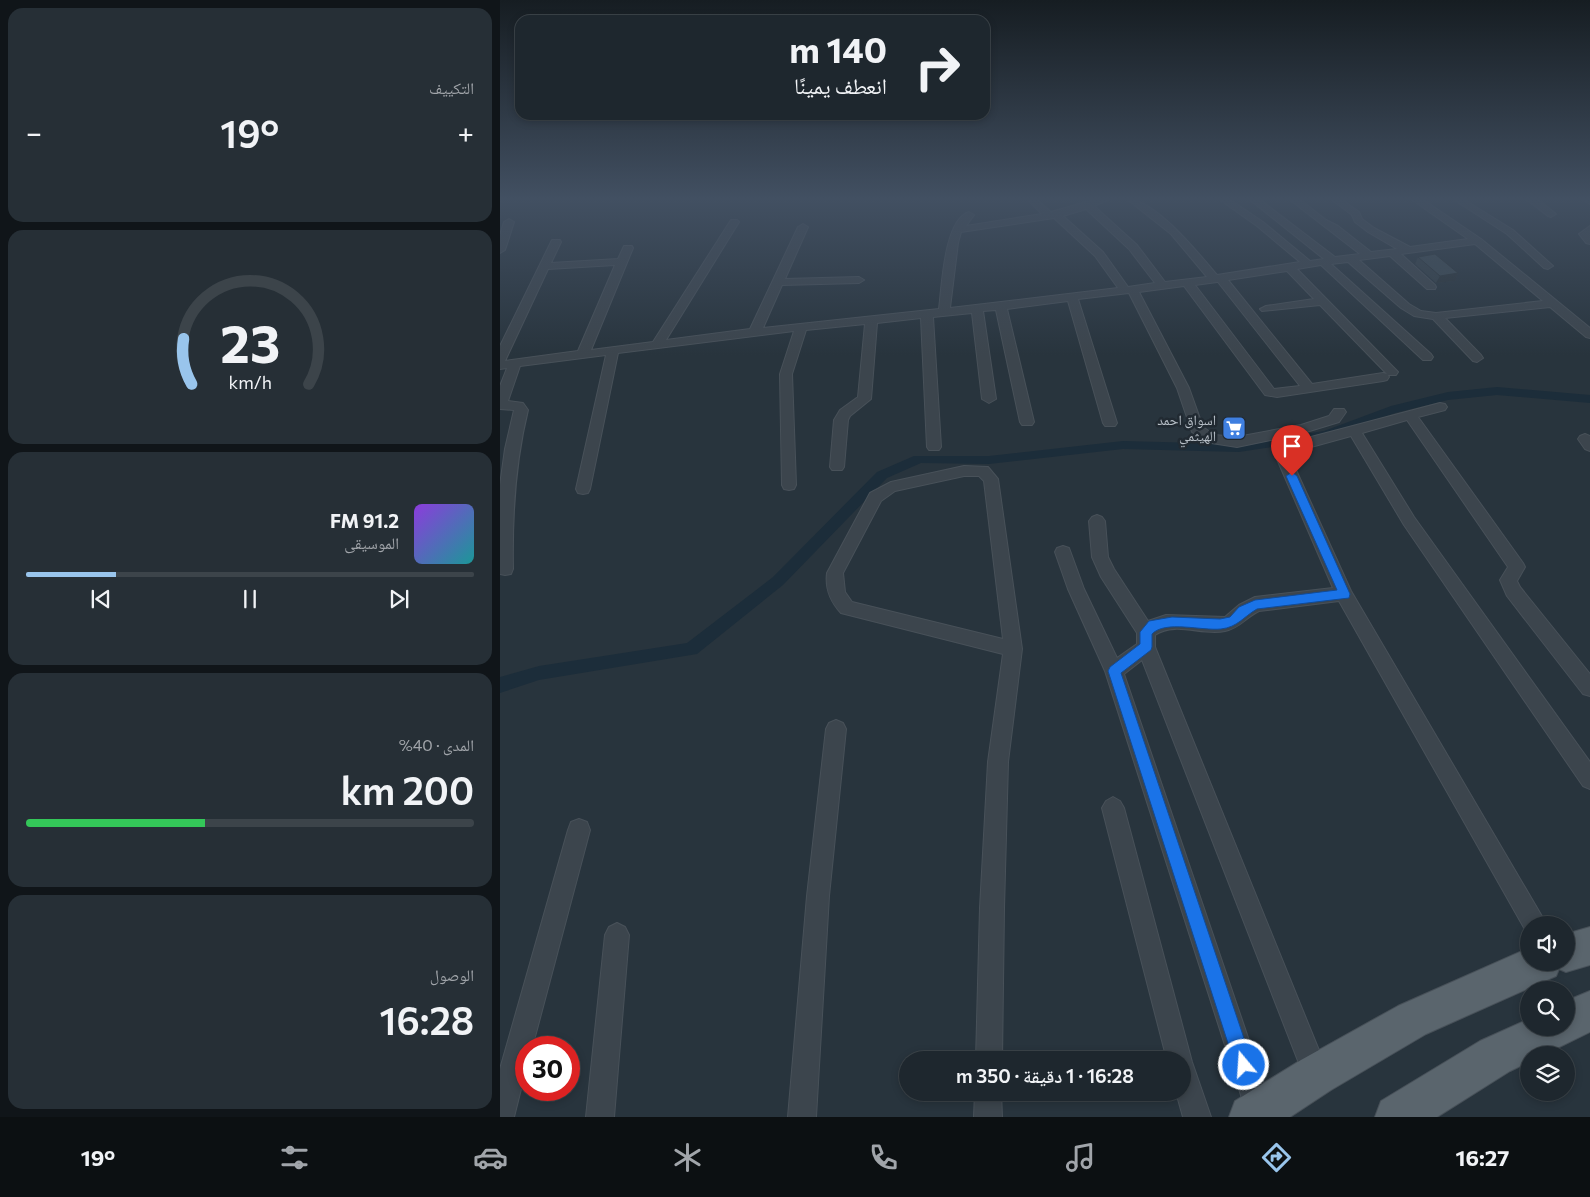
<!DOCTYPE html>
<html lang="ar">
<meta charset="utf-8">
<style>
:root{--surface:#1e272e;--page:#262f36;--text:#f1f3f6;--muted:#a1a5aa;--line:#3c444a;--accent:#99c5ec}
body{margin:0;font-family:Commissioner,"Noto Naskh Arabic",sans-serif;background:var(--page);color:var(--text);direction:rtl;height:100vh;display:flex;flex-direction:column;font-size:19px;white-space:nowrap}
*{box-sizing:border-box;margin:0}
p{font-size:16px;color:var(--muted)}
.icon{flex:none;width:28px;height:28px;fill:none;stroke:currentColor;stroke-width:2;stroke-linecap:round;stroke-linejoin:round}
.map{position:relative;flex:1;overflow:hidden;direction:ltr}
.panel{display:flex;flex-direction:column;gap:8px;padding:8px;background:#101519;width:500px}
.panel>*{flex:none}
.banner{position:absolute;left:15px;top:15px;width:475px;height:105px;border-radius:15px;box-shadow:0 2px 8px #0003,0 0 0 1px var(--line);direction:rtl;background:#1e272e;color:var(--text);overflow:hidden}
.controls{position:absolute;left:1020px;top:916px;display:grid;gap:10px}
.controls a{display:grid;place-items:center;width:55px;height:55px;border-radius:50%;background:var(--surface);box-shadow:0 2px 8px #0003,0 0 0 1px var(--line);font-size:25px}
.speed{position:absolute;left:15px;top:1036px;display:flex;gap:10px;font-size:25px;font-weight:700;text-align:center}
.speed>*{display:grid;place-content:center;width:65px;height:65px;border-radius:50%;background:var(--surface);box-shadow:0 2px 8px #0003,0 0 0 1px var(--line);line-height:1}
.speed .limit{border:8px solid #d22;background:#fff;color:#111}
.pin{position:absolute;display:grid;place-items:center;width:42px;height:42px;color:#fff;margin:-51px -21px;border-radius:50% 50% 50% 0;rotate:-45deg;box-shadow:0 0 5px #0007}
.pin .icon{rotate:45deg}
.me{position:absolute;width:55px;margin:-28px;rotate:342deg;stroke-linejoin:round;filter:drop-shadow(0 0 4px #0008)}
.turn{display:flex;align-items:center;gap:18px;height:105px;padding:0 20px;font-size:22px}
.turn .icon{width:65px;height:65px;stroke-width:2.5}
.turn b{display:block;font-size:35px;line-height:42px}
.big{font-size:38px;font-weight:600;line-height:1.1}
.panel .tile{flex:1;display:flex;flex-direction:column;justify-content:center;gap:8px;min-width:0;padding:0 18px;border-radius:15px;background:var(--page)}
.panel .dial{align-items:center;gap:0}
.dial svg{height:130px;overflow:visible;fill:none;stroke:var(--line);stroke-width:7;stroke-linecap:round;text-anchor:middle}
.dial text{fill:var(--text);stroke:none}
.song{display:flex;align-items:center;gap:15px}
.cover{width:60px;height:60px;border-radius:8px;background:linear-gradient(135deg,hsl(270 70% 55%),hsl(180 70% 35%))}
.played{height:5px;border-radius:2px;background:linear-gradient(90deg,var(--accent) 20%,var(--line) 20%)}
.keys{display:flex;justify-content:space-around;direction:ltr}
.heat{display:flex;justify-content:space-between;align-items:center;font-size:28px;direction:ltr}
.charge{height:8px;border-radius:4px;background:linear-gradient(90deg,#34c759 40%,var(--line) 0)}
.trip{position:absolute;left:399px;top:1051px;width:292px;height:50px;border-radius:25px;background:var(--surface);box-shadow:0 2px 8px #0003,0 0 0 1px var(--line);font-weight:600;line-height:50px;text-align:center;direction:rtl}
.dock{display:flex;height:80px;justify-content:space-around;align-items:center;background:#0c1012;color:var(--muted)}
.dock .icon{width:35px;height:35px}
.dock .selected{color:var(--accent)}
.dock b{font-size:22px;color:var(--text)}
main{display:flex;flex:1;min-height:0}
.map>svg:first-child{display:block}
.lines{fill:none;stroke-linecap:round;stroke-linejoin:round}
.canal{fill:#1c2d3a;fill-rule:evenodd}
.street-casing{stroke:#485159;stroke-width:2}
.primary-casing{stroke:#485159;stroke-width:2}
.street{fill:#3c454d;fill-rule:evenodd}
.primary{fill:#5a656d;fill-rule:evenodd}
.wall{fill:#333f47}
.shaded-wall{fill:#293339}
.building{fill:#3b4952;stroke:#293339}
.route{fill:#1a73e8;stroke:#114b97}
.labels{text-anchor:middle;stroke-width:5;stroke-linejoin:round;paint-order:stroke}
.poi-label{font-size:14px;fill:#b8c0c8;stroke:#212a32;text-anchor:end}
</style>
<main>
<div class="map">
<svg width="1090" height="1117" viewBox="0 0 1090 1117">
<rect width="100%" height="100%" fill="#28343d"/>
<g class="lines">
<!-- canal -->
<path class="canal" d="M997,387L1090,395V403L997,395L948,400L895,413L826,439L739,452L623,449L489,464L421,463L387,478L283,585L197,654L39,680L0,693V677L39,666L187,643L273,577L377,472L414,456H489L623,441L739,444L824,431L891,406L948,392Z"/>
<!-- street casing -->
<g class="street-casing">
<g id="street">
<path d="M527,199H536L551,212L597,199H610L594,206L637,245L665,282L707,277L671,234L627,199C655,199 699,254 717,275L800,262L757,226L719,199H729L763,222L810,261L824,259L749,199H759L835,257L860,254L789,199H799L826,220L838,226L871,252L897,249L868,232L855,222L852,215L831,199H841L859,212L862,219L874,228L910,247L968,239L911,199H922L981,239L1090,328V338L1086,337L1050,307L945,318L981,355L983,358L977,362L973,361L933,319L914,316L901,308L848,262L831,264L931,354L933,357L931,360H923L821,265L797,269L898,372L896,375H888L889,377L887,380L883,381L777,397L765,395L684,286L639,292L689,388L703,427L714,435L737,437L801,425L829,416L834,409H844L846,412L839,422L803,433L808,437H811L940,403L945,404L947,407L945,410L918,417L1023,563L1025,567L1017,581L1020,587L1090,674V696L1083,694L1007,596L1000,580L1008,567L907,420L862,433L914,517L1090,762V789L1083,786L904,525L851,436L811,447L799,445L790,436L737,447L705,442L692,432L677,388L629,293L578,299L617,423L615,426H605L603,423L568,301L507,309L534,422L532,425H522L520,422L496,310L483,311L496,399L489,403L482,399L472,313L433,317L441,447L439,450H429L427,447L421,318L377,323L371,399L350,416L348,420L344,467L342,470H332L330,467L334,420L340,410L358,397L365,324L306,330L292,374L296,485L294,489L289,490L284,489L282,485L280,374L294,331L118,353L90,489L88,493L83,494L78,493L76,489L106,355L20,366L8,401L23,403L28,410C15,463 12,515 13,569L11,574L5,575L0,574V485L5,449L14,410L0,409V386L7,368L0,369V346L52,240H60L61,242L51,263L118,259L124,246H132L133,248L91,350L153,342L231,220H237L239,222L166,340L250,329L298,227L303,224L308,227L285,279L359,277L364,280L359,283L282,285L263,328L439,309C442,286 444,220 469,212L474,215L466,226L542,214ZM586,209L629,249L655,283L628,287L603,252L563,216ZM554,218L595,256L618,288L450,308L458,243L461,232ZM975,244L1043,301L936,313L921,311L909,304L859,260L890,256L927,289H935L936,287L935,285L901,254ZM115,265L78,351L5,361L48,269ZM787,271L814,299L766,306L760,309L762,311L820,305L887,374L883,373L812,384L728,280ZM717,282H718L800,386L774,389L695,285Z"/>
<path d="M953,199H963L1013,230L1053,266L1048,269L1044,268L1007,234Z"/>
<path d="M1026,199H1037L1056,214L1051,217L1048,216Z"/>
<path d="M1082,199H1090V204Z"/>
<path d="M9,219L14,222L5,250L0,253V235L4,222Z"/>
<path d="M1090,226V244L1086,243L1079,234Z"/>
<path d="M1085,434L1090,436V451L1085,449L1078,439L1080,436Z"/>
<path d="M784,454L789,456L791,459L851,591L1047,925H1029V934L1027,933L839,601L759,611C746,617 740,628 725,631C702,636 676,621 655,635V647L829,1075L825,1084L816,1088L807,1084L642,660L624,674L773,1111L770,1117H748L605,671L568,589L555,552L557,548L563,546L569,548L584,589L617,658L637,644V633L601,577L592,557L589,521L592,517L597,515L602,517L605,521L608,557L614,569L648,621L666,615L725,617L739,605L755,597L833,588L777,459L779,456Z"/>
<path d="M464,466L488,467L498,479L522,649L508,762L504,908L502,1060H476L480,908L488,762L503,654L341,613C330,601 325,589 327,573L370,493L391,482ZM464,476H479L484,481L503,639L352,602L345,592L343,573L381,501L395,491Z"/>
<path d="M336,720L343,723L346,729L329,896L316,1117H288L307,896L326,729L329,723Z"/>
<path d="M613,797L620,801L624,808L692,1062L711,1117H683L676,1092H682V1060H667L602,808L606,801Z"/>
<path d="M79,819L87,822L90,830L32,1048H26V1069L14,1117H0V1069L68,830L71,822Z"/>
<path d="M117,923L125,927L129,935L114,1117H86L105,935L109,927Z"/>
<path d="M475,1092H501L502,1117H474Z"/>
</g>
</g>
<!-- primary casing -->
<g class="primary-casing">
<g id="primary">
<path d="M1090,927V965L1066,972L1059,969L1056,976L926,1034L831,1090L790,1117H729L735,1101L801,1060L898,1006L1029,948V962H1066V934Z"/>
<path d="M1090,991V1032L1043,1055H1029V1062L1010,1071L937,1117H875L881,1101L980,1041L1029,1019V1028H1066V1001Z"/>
</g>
</g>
<!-- street -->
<use href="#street" class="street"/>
<!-- primary -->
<use href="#primary" class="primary"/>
</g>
<!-- wall -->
<path class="wall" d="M918,257L958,273L955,281L936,283L915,264Z"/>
<!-- shaded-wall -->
<path class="shaded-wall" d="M958,273L955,281L936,283L940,276Z"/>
<!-- building -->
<path class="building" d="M935,254L958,273L940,276L918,257Z"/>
<!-- sky -->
<linearGradient id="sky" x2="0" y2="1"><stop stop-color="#161d22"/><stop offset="0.56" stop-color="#425062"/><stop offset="1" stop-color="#425062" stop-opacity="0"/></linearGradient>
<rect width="1090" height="355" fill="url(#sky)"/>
<!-- route -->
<path class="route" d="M792,472L797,476L850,594L849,598L757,609C743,617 738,627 721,629C702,631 665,620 652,634V647L651,650L621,673L753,1065L750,1071L744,1074L737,1071L735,1065L608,671L610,667L640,644V632L649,621L672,617L720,619L730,617L739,607L755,600L837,590L786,476Z"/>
<!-- icons -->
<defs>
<g id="supermarket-square" transform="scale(1.25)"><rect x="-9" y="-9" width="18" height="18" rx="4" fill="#3f7fe0" stroke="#212a32"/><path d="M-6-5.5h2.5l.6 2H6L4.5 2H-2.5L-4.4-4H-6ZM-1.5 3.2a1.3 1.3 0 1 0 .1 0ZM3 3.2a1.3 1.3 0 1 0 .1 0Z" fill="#fff"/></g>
</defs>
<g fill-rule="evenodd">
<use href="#supermarket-square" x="734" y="428"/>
</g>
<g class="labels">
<!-- poi labels -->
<g class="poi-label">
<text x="716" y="425">اسواق احمد<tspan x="716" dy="16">الهيثمي</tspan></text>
</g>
</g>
</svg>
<div class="controls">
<a><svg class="icon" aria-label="sound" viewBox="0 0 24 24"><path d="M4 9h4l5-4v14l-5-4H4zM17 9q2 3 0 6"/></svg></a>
<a><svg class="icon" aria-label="search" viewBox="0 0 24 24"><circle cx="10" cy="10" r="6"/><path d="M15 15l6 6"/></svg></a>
<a><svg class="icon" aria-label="layers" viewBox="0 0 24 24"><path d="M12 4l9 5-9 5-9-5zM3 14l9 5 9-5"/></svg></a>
</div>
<div class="speed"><div class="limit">30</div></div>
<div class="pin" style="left:792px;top:476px;background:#d93025"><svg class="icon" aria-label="arrive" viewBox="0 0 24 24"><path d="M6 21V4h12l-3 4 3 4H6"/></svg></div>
<svg class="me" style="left:744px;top:1065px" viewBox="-20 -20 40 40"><circle r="17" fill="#1a73e8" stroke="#fff" stroke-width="3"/><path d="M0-11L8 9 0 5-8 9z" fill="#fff"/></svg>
<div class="trip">16:28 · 1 دقيقة · 350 m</div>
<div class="banner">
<div class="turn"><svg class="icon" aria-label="right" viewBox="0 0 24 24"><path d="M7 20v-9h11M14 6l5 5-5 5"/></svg><div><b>140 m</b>انعطف يمينًا</div></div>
</div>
</div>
<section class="panel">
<div class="tile"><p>التكييف</p>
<div class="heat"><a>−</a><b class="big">19°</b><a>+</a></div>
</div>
<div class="tile dial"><svg viewBox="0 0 100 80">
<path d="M14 69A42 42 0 1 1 86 69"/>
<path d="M14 69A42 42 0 0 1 9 41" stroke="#99c5ec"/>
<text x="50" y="56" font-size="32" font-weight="700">23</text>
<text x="50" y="72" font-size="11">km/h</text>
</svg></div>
<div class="tile">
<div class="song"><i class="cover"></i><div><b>91.2 FM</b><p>الموسيقى</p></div></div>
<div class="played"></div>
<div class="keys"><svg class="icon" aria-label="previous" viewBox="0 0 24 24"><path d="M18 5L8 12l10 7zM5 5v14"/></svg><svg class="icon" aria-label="pause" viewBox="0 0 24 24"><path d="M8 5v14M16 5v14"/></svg><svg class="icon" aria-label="next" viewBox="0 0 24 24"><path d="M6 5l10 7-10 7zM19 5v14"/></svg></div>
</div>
<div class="tile"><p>المدى · 40%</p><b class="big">200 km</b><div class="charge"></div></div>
<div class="tile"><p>الوصول</p><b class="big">16:28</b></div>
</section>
</main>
<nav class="dock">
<b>16:27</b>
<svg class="icon selected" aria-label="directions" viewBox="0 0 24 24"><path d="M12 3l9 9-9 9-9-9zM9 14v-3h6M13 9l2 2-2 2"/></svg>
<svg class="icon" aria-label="music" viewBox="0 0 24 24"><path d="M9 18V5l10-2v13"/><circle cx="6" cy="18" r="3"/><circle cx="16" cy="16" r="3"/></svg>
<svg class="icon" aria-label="phone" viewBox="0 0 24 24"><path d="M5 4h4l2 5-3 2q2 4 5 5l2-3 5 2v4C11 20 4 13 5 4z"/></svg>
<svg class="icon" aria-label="climate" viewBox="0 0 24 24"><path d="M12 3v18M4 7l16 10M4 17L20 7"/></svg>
<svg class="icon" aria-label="car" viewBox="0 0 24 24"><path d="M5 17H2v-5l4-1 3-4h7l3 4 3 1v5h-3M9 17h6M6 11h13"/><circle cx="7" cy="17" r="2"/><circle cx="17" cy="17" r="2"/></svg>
<svg class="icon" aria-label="filters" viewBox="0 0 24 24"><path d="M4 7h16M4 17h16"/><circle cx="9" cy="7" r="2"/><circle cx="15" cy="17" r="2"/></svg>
<b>19°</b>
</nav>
